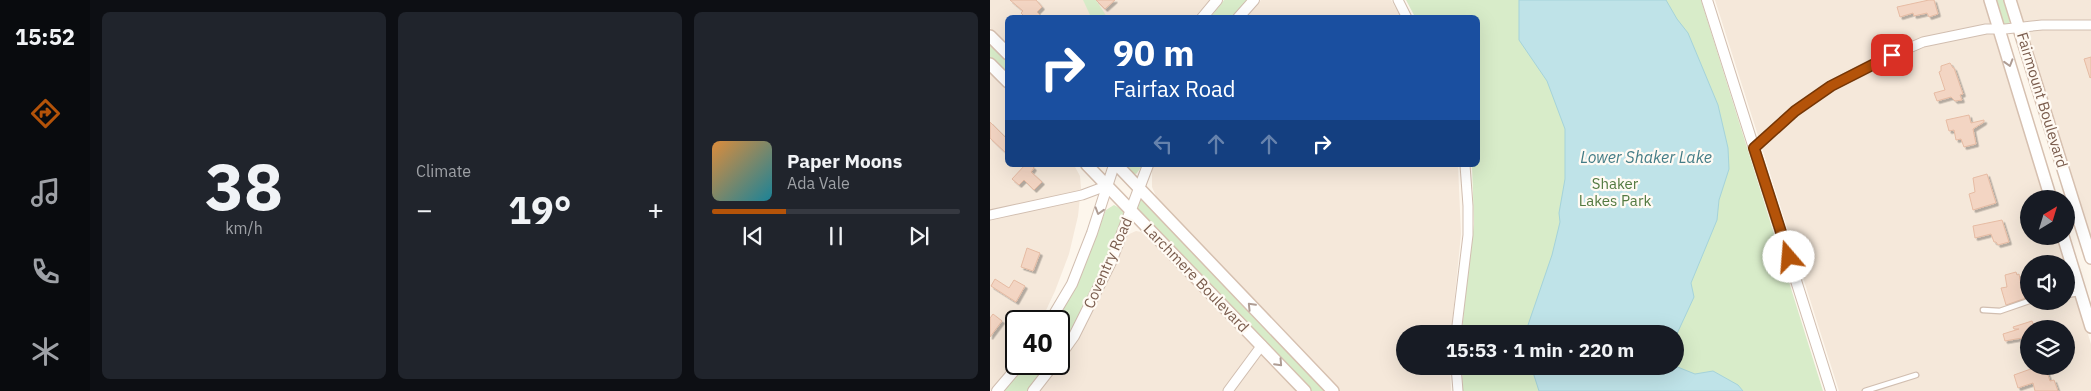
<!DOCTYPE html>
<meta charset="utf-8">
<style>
:root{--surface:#171b24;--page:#20242c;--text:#f1f3f6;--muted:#9ea1a6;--line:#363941;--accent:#b45309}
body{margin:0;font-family:"IBM Plex Sans",sans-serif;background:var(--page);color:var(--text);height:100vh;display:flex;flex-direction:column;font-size:19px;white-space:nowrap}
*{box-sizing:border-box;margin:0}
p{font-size:16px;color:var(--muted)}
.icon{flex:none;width:28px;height:28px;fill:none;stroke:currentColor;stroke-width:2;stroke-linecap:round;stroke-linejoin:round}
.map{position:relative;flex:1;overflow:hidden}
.sheet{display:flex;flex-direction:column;gap:12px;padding:12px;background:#0d0f14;width:900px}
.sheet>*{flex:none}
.hud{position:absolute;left:15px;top:15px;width:475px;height:152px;border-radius:8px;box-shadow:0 5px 20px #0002;background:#1a4fa0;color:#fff;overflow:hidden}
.needle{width:32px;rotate:38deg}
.tools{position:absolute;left:1030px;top:190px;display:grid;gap:10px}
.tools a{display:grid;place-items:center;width:55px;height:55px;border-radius:50%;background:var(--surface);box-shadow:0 5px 20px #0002;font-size:25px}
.speed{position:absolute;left:15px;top:310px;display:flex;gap:10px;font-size:25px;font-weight:700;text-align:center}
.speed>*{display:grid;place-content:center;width:65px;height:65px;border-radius:50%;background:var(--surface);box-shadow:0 5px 20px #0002;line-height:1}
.speed .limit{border:2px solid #111;border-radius:8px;background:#fff;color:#111}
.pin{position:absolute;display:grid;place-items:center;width:42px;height:42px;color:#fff;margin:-21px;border-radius:10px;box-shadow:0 2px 8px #0006}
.me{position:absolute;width:55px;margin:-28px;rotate:342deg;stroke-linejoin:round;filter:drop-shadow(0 0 4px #0008)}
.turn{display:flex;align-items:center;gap:18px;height:105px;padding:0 25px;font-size:22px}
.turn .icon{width:65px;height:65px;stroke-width:2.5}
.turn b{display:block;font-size:35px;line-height:42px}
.lanes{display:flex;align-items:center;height:48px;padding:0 25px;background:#0003;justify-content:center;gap:25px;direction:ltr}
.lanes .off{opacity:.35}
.big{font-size:38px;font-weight:700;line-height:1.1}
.sheet .widget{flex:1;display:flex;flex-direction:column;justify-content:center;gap:8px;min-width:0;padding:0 18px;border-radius:8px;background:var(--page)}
.sheet .dial{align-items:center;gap:0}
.dial b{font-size:65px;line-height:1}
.song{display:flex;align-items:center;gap:15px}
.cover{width:60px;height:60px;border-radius:8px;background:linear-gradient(135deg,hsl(30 70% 55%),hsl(190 70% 35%))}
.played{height:5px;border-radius:2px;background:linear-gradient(90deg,var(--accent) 30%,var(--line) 30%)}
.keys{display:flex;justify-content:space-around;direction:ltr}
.heat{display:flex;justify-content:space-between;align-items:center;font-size:28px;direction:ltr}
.sheet .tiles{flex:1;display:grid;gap:12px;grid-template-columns:repeat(3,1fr)}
.trip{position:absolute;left:406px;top:325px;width:288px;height:50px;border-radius:25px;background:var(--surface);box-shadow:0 5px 20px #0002;font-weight:700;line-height:50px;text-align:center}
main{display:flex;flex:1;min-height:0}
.dock{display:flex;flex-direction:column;width:90px;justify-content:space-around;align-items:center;background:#090b0e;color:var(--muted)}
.dock .icon{width:35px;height:35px}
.dock .selected{color:var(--accent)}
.dock b{font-size:22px;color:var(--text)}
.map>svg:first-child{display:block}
.residential{fill:#f5e8da;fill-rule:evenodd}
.green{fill:#d8ecc9}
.water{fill:#bfe3e8;stroke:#a5d3da}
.building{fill:#f3d5c3;stroke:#e6bba3;filter:url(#shadow)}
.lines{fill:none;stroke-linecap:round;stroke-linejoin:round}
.service-casing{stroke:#d1beb0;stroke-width:7}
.minor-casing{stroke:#d1beb0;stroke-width:11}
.tertiary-casing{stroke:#d1beb0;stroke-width:12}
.secondary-casing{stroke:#d6c0b0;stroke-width:14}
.service{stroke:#fff;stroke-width:4.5}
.minor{stroke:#fff;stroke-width:9}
.tertiary{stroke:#fff;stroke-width:10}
.secondary{stroke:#fff;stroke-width:11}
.oneway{stroke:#af9d94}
.route-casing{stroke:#753606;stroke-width:12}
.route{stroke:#b45309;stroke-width:9}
.labels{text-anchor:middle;stroke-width:4.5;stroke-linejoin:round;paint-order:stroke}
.street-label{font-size:15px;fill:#7a5c4d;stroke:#fffaf3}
.park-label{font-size:15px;fill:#537a41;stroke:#fffaf3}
.water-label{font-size:16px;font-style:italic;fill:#437c86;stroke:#fffaf3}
</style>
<main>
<nav class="dock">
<b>15:52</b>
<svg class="icon selected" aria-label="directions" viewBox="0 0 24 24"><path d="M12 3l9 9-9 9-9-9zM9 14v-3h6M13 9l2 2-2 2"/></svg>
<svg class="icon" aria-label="music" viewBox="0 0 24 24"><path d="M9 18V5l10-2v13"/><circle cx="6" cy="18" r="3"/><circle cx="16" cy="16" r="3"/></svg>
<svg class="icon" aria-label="phone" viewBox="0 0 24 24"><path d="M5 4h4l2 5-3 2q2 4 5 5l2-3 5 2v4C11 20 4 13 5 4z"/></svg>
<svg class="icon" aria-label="climate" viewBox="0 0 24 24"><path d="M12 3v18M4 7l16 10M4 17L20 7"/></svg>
</nav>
<section class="sheet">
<div class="tiles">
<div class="widget dial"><b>38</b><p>km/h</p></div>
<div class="widget"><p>Climate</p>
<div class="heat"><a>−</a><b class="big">19°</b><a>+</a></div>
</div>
<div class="widget">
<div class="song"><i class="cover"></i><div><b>Paper Moons</b><p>Ada Vale</p></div></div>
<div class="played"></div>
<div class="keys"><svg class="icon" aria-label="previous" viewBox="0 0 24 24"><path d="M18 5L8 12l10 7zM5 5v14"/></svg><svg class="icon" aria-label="pause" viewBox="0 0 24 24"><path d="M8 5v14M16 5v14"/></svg><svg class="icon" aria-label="next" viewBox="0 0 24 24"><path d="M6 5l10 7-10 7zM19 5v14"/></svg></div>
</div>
</div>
</section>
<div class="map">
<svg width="1101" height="391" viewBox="0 0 1101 391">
<defs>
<filter id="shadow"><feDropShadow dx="2.5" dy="2.5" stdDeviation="0" flood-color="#0004"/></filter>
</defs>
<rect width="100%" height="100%" fill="#fdf6ec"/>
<!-- residential -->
<g class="residential">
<path d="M0,0H222L207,17L18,18L17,45L0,28Z"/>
<path d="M271,0H401L411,17L254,18Z"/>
<path d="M725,0H994L1056,199H1039V236H1067L1076,264H1039V301H1076V264L1101,344V391H849ZM1039,329H1076V366H1039Z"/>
<path d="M1026,0H1101V241Z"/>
<path d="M0,71L17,89L18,165H84L90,176L91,188L88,216L79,254L65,291L51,321H26V359L0,391Z"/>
<path d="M163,165H468L471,234L461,334H415V366H460L461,391H348L170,205L162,187V168Z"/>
<path d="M146,231L151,232L157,236L308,391H48L78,351L133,240L137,235Z"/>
</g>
<!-- green -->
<g class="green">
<path d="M93,0H106L117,17H101Z"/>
<path d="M234,0H259L243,17L220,18Z"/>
<path d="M416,0H711L833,391H473L472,366H685V334H472L475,295L484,224L482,165H488V18L425,17Z"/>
<path d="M1004,0H1015L1021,19L1019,24L1015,25L1011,21Z"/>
<path d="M0,43L17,61V78L0,60Z"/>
<path d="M133,165H153L146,174L140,173Z"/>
<path d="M148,188L343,391H315L141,211Z"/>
<path d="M124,205L133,210C136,233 84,328 69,350V321H65L90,274L116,210Z"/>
<path d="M36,364H58L37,391H12Z"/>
</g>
<!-- water -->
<g class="water">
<path d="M529,0H676L687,19L698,33L728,105L738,148L739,169L729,200L727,220L701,283L704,297L685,338V334H536L538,325L562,255L570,222L569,213L575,179V129L557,81L529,40Z"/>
<path d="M541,366H685L705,374L723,371L748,385L753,391H549Z"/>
</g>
<!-- building -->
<g class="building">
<path d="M20,0H46L52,7L47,12L53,18H36L31,13L33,11Z"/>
<path d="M106,0H125L115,9Z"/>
<path d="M939,0H944L948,14L939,17L937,13L924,16L923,13L910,17L907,7Z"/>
<path d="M1101,57V77L1100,78L1094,59Z"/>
<path d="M960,63L963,68H964L973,94L970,95L972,100L965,101L961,97L947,101L944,93L955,90L949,72L951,71V66Z"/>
<path d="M979,115L981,123L994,120V122L983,129L986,144L974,147L971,139L966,140L964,130L959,131L956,120Z"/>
<path d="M0,122L18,140V155L0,138Z"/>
<path d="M35,165H41L44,168L41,172L52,182L44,190L34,180L29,185L22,179Z"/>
<path d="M997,174L1006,203L983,210L979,194L985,192L983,178Z"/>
<path d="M1012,220L1019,242L1008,245L1006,242H1004L1001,234L985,238L983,226Z"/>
<path d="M37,248L50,253L43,271L31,267Z"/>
<path d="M1026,272L1027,275L1029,274L1033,294L1035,293L1036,298L1016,305L1011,288L1017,287L1015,275Z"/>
<path d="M5,279L19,288L24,280L35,286L26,302L1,286Z"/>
<path d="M3,314L12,321L0,337V318Z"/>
<path d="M1042,321L1045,329H1039L1037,355L1032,338L1015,341L1013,334L1029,329H1024L1023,327Z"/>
<path d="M1049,366H1055L1060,381L1064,380L1068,391H1045L1043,383L1028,388L1024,375Z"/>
</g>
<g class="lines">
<!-- service casing -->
<g class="service-casing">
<g id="service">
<path d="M1076,295L1090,293"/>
<path d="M993,310L1010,311L1039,301"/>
<path d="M875,391L926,375"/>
</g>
</g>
<!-- minor casing -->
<g class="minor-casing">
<g id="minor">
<path d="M408,0L417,18"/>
<path d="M764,148L805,111L841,86L887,62L933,42L996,29H1015L1052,25H1101"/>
<path d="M0,215L92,195L116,186"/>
<path d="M466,334L478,235V206L475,165"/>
<path d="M466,366L468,391"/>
<path d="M238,391L272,345"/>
</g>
</g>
<!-- tertiary casing -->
<g class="tertiary-casing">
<g id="tertiary">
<path d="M717,0L841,391"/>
<path d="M212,18L227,0"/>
<path d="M248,18L264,0"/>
<path d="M60,321L82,284L102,233L124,165"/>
<path d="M69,357L84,336L121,262L158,165"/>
<path d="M7,391L30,364"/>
<path d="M43,391L64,364"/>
</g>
</g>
<!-- secondary casing -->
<g class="secondary-casing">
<g id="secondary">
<path d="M1000,0L1061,199"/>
<path d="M1020,0L1101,258"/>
<path d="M0,36L18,54"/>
<path d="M0,64L18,82"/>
<path d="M97,165L315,391"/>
<path d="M127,165L343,391"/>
<path d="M1073,236L1101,327"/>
</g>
</g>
<!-- service -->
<use href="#service" class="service"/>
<!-- minor -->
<use href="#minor" class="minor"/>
<!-- tertiary -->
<use href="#tertiary" class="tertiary"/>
<!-- secondary -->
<use href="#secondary" class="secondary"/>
</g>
<!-- one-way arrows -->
<defs><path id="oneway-chevron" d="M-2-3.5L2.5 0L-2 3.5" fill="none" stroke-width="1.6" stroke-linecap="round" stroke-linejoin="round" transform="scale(1.25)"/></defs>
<g class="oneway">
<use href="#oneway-chevron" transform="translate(1019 63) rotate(73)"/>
<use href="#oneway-chevron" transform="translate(109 211) rotate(107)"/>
<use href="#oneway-chevron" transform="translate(261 306) rotate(-134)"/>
<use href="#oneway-chevron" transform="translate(289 363) rotate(47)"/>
</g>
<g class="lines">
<!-- route casing -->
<g class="route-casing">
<path id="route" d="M799,257L764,148L805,111L841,86L902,55"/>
</g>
<!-- route -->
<use href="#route" class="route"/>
</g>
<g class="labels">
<!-- street labels -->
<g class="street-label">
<text transform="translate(1052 100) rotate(73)" y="5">Fairmount Boulevard</text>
<text transform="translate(118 263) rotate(-66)" y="5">Coventry Road</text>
<text transform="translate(206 278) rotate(46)" y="5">Larchmere Boulevard</text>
</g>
<!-- park labels -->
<g class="park-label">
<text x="625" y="189">Shaker<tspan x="625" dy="17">Lakes Park</tspan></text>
</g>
<!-- water labels -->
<g class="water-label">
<text x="656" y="163">Lower Shaker Lake</text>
</g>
</g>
</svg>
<div class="tools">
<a><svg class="needle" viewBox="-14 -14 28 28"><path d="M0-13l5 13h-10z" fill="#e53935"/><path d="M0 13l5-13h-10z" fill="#9ea1a6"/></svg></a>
<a><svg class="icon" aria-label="sound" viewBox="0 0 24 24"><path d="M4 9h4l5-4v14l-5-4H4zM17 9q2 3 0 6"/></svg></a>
<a><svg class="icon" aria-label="layers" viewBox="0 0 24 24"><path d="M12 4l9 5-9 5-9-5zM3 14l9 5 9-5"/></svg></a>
</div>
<div class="speed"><div class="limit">40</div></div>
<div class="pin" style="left:902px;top:55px;background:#d93025"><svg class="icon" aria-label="arrive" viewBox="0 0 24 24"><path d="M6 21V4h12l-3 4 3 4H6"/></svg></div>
<svg class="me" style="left:799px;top:257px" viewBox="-20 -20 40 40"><circle r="19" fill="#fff"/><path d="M0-13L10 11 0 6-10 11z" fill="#b45309"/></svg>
<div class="trip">15:53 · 1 min · 220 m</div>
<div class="hud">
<div class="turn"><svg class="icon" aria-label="right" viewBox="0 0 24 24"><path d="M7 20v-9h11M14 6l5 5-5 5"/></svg><div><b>90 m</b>Fairfax Road</div></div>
<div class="lanes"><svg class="icon off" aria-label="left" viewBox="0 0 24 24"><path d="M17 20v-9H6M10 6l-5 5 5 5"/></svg><svg class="icon off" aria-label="ahead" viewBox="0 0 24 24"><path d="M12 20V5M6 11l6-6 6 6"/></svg><svg class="icon off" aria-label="ahead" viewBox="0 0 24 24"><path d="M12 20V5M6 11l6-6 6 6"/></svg><svg class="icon" aria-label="right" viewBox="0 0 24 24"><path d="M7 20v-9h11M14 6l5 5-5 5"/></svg></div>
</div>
</div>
</main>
